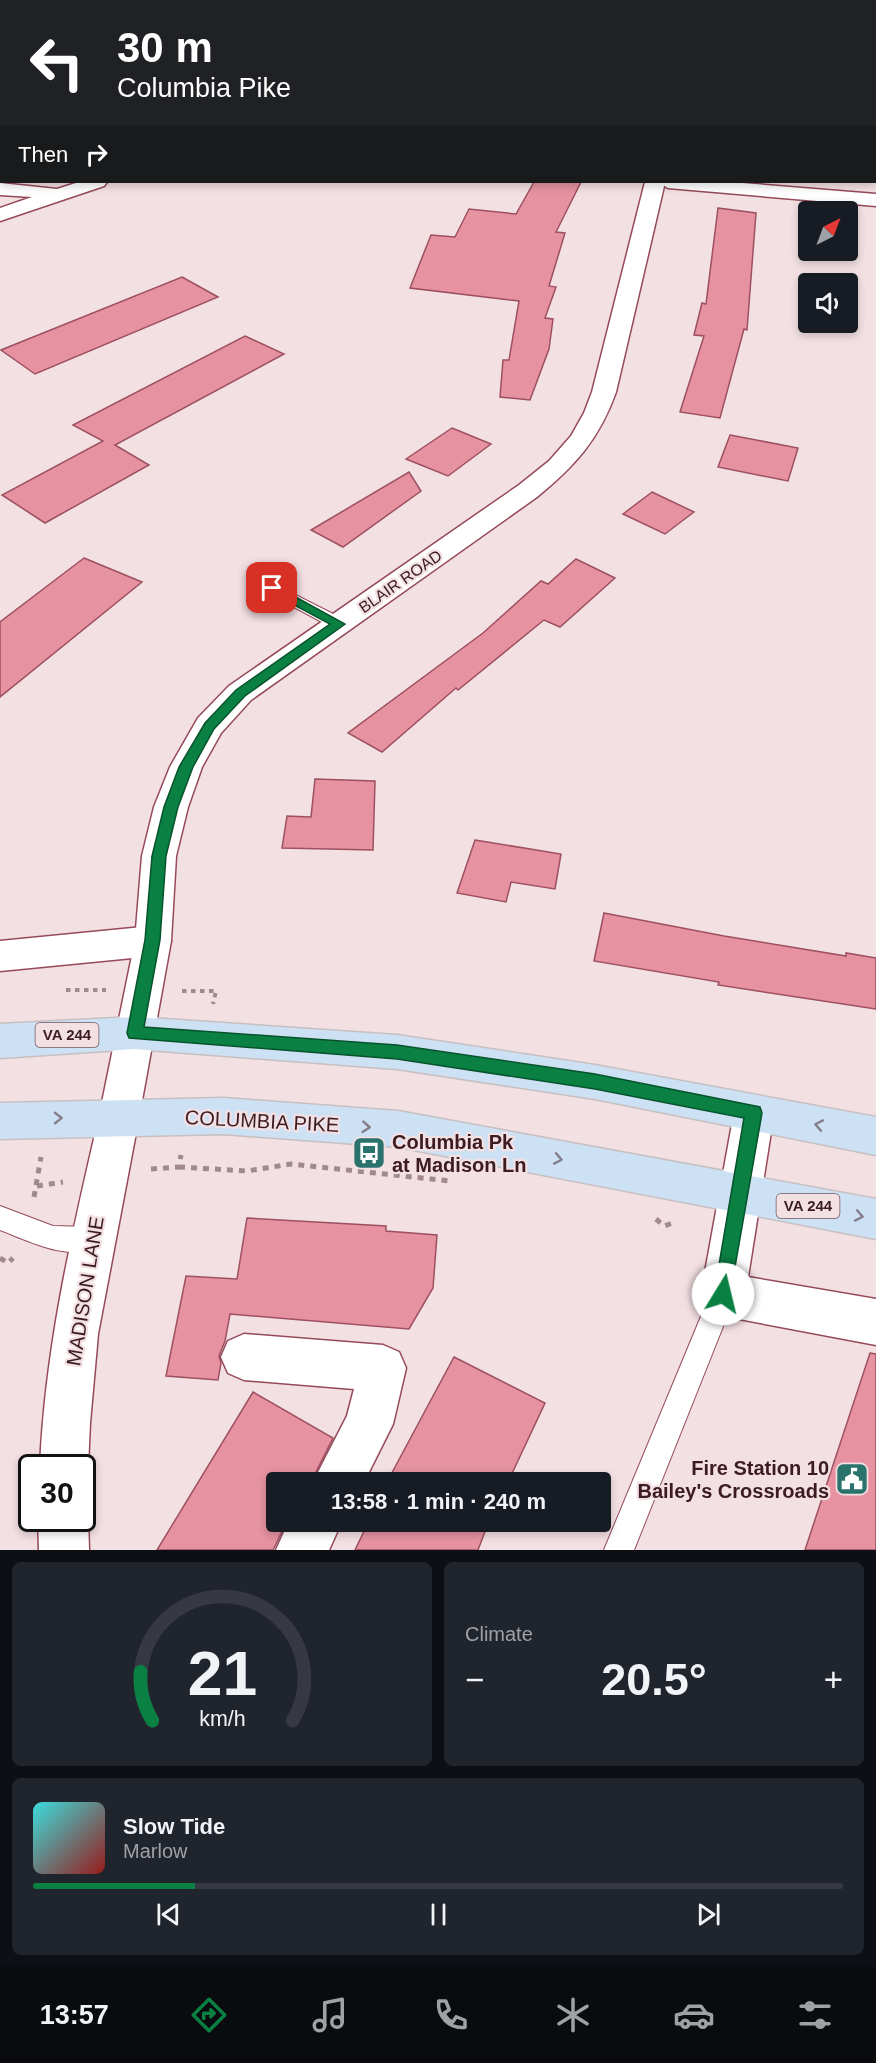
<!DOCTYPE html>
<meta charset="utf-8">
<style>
:root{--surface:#171b24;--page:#20242c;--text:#f1f3f6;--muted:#9ea1a6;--line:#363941;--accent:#0b8043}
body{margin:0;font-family:Arial,sans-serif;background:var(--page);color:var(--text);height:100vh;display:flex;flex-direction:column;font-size:22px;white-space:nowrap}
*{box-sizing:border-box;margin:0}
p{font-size:20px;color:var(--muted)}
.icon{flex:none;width:33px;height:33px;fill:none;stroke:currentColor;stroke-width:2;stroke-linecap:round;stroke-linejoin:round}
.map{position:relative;height:1550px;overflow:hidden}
.drawer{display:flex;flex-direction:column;gap:12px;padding:12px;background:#0d0f14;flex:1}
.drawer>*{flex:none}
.top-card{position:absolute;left:0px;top:0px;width:876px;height:183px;box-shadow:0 3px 9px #0003;background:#202124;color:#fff;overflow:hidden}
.needle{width:39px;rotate:42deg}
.controls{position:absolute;left:798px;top:201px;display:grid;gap:12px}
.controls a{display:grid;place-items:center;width:60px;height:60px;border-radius:6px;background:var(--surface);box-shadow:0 3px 9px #0003;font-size:30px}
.speed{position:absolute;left:18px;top:1454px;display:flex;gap:12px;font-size:30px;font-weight:700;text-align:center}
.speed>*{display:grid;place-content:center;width:78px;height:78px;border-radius:50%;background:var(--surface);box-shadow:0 3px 9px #0003;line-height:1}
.speed .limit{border:3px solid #111;border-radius:9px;background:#fff;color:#111}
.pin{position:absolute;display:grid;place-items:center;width:51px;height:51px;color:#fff;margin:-26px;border-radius:12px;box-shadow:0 3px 9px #0006}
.me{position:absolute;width:66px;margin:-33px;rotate:9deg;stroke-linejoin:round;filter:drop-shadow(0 0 4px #0008)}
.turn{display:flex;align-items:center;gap:21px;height:126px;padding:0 18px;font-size:27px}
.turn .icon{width:78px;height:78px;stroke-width:2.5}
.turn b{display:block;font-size:42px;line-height:51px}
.then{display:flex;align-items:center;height:57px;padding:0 18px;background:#0003;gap:12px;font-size:22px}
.big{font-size:45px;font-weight:700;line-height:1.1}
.drawer .widget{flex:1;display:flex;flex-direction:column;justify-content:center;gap:9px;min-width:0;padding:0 21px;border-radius:9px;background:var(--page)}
.drawer .dial{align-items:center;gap:0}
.dial svg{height:156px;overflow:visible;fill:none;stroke:var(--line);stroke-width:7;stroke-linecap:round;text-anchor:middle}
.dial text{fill:var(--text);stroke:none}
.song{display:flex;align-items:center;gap:18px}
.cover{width:72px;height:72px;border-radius:9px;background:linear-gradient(135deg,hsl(180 70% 55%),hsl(0 70% 35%))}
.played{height:6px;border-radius:3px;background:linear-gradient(90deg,var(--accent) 20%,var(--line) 20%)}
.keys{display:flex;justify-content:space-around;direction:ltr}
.heat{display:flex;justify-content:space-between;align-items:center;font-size:33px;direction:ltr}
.drawer .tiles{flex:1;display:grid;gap:12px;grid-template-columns:1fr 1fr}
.widget:last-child{grid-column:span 2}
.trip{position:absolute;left:266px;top:1472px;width:345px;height:60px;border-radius:6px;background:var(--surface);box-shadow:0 3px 9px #0003;font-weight:700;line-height:60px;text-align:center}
.menu{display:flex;height:96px;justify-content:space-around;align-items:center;background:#090b0e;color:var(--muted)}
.menu .icon{width:42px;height:42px}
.menu .current{color:var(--accent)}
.menu b{font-size:27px;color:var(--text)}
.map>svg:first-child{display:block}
.water{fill:#70ccc3;stroke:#609793;stroke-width:1.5}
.building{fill:#e692a1;stroke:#9d5060;stroke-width:1.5}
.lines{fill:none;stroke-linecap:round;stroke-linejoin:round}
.lane-casing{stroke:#954959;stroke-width:2}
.street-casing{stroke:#954959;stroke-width:3}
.secondary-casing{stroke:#954959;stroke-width:3}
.primary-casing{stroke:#c8bfc1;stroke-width:3}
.path-far1{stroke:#a2898e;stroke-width:4;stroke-dasharray:4.5 4.5;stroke-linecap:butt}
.path{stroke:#a2898e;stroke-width:5;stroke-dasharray:6 6;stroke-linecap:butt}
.lane{fill:#fff;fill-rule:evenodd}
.street{fill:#fff;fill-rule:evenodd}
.secondary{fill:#fff;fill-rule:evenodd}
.primary{fill:#cde1f4;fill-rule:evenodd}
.oneway{stroke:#847e8b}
.route{fill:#0b8043;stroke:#07532c;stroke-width:1.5}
.labels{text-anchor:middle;stroke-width:4.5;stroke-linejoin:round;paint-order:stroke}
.shield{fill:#f3e0e3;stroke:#73575c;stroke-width:1.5}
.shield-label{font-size:15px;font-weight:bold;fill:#3c1c22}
.street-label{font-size:16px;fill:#3c1c22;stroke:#f3e0e3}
.near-street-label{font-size:20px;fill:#3c1c22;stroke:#f3e0e3}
.near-poi-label{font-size:20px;font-weight:bold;fill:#3c1c22;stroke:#f3e0e3;text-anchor:start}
</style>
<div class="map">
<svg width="876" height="1550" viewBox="0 0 876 1550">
<rect width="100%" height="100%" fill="#f3e0e3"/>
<!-- water -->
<path class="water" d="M56,0H411L413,1H50Z"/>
<!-- building -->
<g class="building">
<path d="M534,182H581L556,232L565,233L549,286L556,287L545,318L553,319L549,349L530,400L500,397L503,360H509L519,301L410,288L431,235L455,237L469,209L516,214Z"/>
<path d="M718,208L756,213L747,330L744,329L720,418L680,412L704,336L694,335L702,303L706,304Z"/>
<path d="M182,277L218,297L35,374L1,350Z"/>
<path d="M245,336L284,354L115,445L149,465L45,523L2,495L103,441L73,425Z"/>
<path d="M452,428L491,444L448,476L406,459Z"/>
<path d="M730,435L798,448L788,481L718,467Z"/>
<path d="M409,472L421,491L343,547L311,530Z"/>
<path d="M652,492L694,512L665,534L623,514Z"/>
<path d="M84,558L142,582L0,697V622Z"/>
<path d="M576,559L615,578L560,627L544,620L458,690L456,688L382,752L348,733L483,633L541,581L548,584Z"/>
<path d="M315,779L375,781L373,850L282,848L287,816L311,817Z"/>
<path d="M475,840L561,854L555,889L511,882L506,902L457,893Z"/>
<path d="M604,913L724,936L846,956V953L876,958V1009L718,985L719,982L594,961Z"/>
<path d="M247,1218L386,1226V1231L437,1235L433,1288L409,1329L230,1314L225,1341L219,1356L221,1363L218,1380L166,1376L186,1276L237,1279Z"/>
<path d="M870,1353L876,1354V1550H805Z"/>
<path d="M454,1357L545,1403L508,1482H387Z"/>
<path d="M253,1392L333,1438L311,1482H276V1521H287L275,1546L273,1550H157Z"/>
<path d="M369,1521H489L478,1550H355Z"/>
</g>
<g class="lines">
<!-- lane casing -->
<g class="lane-casing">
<g id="lane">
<path d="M272,583L345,620L348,624L345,628H333L266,592L264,588L266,584Z"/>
<path d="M0,1206L53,1226L92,1227L101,1230L105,1239L101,1248C68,1261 31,1242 0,1230Z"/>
<path d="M723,1281L732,1285L736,1294L634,1550H604L714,1285Z"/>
</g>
</g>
<!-- street casing -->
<g class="street-casing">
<g id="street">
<rect x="874" y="22" width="2" height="10"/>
<path d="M79,182H107L104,186L0,221V208L32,197L0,195V183L57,189Z"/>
<path d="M658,182H730L876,194V206L668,188Z"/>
<path d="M153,926L166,931L171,941L166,951L153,956L0,971V941Z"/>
<path d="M754,1095L768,1100L774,1113L748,1277L876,1299V1345L723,1316L707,1310L701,1294L734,1113L740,1100Z"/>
<path d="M119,1099L133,1104L139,1117L98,1334L90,1423L88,1467L82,1481V1467H40C45,1348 72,1233 99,1117L105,1104Z"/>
<path d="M244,1334L383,1345L399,1352L406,1368L393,1424L364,1482H313L347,1416L354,1389L244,1380L228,1373L221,1357L228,1341Z"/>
<path d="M82,1505L88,1518L89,1550H39L38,1518H82Z"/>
<path d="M289,1521H342L329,1550H276Z"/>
</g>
</g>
<!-- secondary casing -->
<g class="secondary-casing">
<g id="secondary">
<path d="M687,0H704L705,2H688Z"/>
<path d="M645,182H665L616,392C599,439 576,465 537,497L251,700L221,733L202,767L188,807L176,856L171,941L139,1117L133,1130L119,1135L105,1130L99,1117L135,941L142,856L154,807L170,767L198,718L229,686L519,485L549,461L571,436L584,413L592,392Z"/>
</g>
</g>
<!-- primary casing -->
<g class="primary-casing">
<g id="primary">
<path d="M135,1017L397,1035L595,1065L876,1117V1155L595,1099L397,1069L135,1049L0,1058V1024Z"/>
<path d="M224,1098L398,1111L876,1199V1239L398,1147L224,1134L0,1139V1103Z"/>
</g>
</g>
<!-- path-far1 -->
<g class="path-far1">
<path d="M66,990H106"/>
<path d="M182,991H216L213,1004"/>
</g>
<!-- path -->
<g class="path">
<path d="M179,1167L247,1171L291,1164L450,1181"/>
<path d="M151,1169L179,1167L181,1155"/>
<path d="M37,1186L63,1182"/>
<path d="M34,1197L41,1157"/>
<path d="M656,1219L664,1226L675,1222"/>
<path d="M0,1258L8,1263L13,1258"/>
</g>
<!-- lane -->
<use href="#lane" class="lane"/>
<!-- street -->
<use href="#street" class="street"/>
<!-- secondary -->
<use href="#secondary" class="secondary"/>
<!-- primary -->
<use href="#primary" class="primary"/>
</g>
<!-- one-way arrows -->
<defs><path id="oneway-chevron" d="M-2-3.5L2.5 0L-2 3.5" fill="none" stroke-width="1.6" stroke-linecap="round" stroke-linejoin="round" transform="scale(1.5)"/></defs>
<g class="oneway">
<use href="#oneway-chevron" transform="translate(58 1118) rotate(-1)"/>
<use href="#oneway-chevron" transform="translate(819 1125) rotate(-169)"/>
<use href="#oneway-chevron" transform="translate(366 1127) rotate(4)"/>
<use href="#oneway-chevron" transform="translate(558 1159) rotate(11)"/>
<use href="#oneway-chevron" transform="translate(859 1216) rotate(11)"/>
</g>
<!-- route -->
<path class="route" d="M272,584L345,624L245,696L214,729L193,767L178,807L166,856L160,940L144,1027L397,1045L595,1074L760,1107L762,1113L729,1301L723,1303L716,1301L714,1294L744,1118L595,1089L397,1059L129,1038L127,1033L145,940L152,856L164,807L179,767L205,723L236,690L330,624L268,591V586Z"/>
<!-- icons -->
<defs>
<g id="bus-square" transform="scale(1.725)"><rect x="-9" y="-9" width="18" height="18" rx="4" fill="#2a736d" stroke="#f3e0e3"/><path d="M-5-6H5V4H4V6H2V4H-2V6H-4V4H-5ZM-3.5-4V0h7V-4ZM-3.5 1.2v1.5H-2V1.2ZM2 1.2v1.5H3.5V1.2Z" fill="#fff"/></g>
<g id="civic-square" transform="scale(1.725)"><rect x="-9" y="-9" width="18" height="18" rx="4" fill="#2a736d" stroke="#f3e0e3"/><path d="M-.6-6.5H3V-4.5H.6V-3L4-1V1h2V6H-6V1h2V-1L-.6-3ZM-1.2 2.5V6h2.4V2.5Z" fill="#fff"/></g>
</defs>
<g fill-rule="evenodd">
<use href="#bus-square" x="369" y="1153"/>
<use href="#civic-square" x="852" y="1479"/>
</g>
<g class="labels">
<!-- shield labels -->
<g class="shield">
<rect x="35.5" y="1023" width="63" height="24" rx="4.5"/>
<rect x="776.5" y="1194" width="63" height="24" rx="4.5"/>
</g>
<g class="shield-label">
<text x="67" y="1040">VA 244</text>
<text x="808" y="1211">VA 244</text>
</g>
<!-- street labels -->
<g class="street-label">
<text transform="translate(400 581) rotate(-35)" y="6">BLAIR ROAD</text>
</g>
<!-- near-street labels -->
<g class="near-street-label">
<text transform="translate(262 1121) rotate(3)" y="7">COLUMBIA PIKE</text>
<text transform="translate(85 1291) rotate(-81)" y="7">MADISON LANE</text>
</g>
<!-- near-poi labels -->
<g class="near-poi-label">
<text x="392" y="1149">Columbia Pk<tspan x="392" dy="23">at Madison Ln</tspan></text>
<text x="829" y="1475" text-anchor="end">Fire Station 10<tspan x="829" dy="23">Bailey's Crossroads</tspan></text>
</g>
</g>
</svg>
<div class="controls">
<a><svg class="needle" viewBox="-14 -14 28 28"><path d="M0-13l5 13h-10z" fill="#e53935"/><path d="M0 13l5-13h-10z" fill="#9ea1a6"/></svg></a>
<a><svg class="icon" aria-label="sound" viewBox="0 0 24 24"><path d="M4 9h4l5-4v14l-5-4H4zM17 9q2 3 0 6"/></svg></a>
</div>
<div class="speed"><div class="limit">30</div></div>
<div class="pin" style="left:272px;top:588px;background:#d93025"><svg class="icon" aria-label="arrive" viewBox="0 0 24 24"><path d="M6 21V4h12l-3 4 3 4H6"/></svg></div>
<svg class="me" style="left:723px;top:1294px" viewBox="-20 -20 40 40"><circle r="19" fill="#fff"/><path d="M0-13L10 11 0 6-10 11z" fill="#0b8043"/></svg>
<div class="trip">13:58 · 1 min · 240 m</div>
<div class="top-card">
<div class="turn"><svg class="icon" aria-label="left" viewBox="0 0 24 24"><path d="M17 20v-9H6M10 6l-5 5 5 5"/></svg><div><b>30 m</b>Columbia Pike</div></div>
<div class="then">Then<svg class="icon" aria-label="right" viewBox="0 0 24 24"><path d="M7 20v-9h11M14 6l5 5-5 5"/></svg></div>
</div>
</div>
<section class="drawer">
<div class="tiles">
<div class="widget dial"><svg viewBox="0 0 100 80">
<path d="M14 69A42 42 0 1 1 86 69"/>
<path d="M14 69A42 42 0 0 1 8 44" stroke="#0b8043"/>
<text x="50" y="56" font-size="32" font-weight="700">21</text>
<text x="50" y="72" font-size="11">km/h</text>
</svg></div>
<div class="widget"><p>Climate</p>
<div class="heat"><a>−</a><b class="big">20.5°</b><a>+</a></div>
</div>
<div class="widget">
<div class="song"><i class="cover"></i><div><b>Slow Tide</b><p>Marlow</p></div></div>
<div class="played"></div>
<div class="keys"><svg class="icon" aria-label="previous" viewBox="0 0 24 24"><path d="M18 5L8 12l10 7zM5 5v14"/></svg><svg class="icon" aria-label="pause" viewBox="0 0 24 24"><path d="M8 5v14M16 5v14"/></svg><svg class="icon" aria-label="next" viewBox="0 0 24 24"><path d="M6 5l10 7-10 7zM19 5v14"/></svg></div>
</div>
</div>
</section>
<nav class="menu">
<b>13:57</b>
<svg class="icon current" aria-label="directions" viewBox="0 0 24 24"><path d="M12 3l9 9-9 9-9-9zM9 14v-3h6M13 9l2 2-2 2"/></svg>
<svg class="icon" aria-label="music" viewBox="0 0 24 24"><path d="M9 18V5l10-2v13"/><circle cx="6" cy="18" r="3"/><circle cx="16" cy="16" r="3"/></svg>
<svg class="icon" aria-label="phone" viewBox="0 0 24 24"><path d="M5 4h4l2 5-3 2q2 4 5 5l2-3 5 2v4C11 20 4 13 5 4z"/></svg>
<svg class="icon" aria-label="climate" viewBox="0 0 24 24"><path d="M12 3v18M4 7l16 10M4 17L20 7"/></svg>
<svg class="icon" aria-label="car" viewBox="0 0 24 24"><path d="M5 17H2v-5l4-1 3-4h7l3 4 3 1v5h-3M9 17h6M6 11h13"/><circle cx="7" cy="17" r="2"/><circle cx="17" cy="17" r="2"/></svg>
<svg class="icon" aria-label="filters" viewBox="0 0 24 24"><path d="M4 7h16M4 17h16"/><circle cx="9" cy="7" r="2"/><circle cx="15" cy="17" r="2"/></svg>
</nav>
